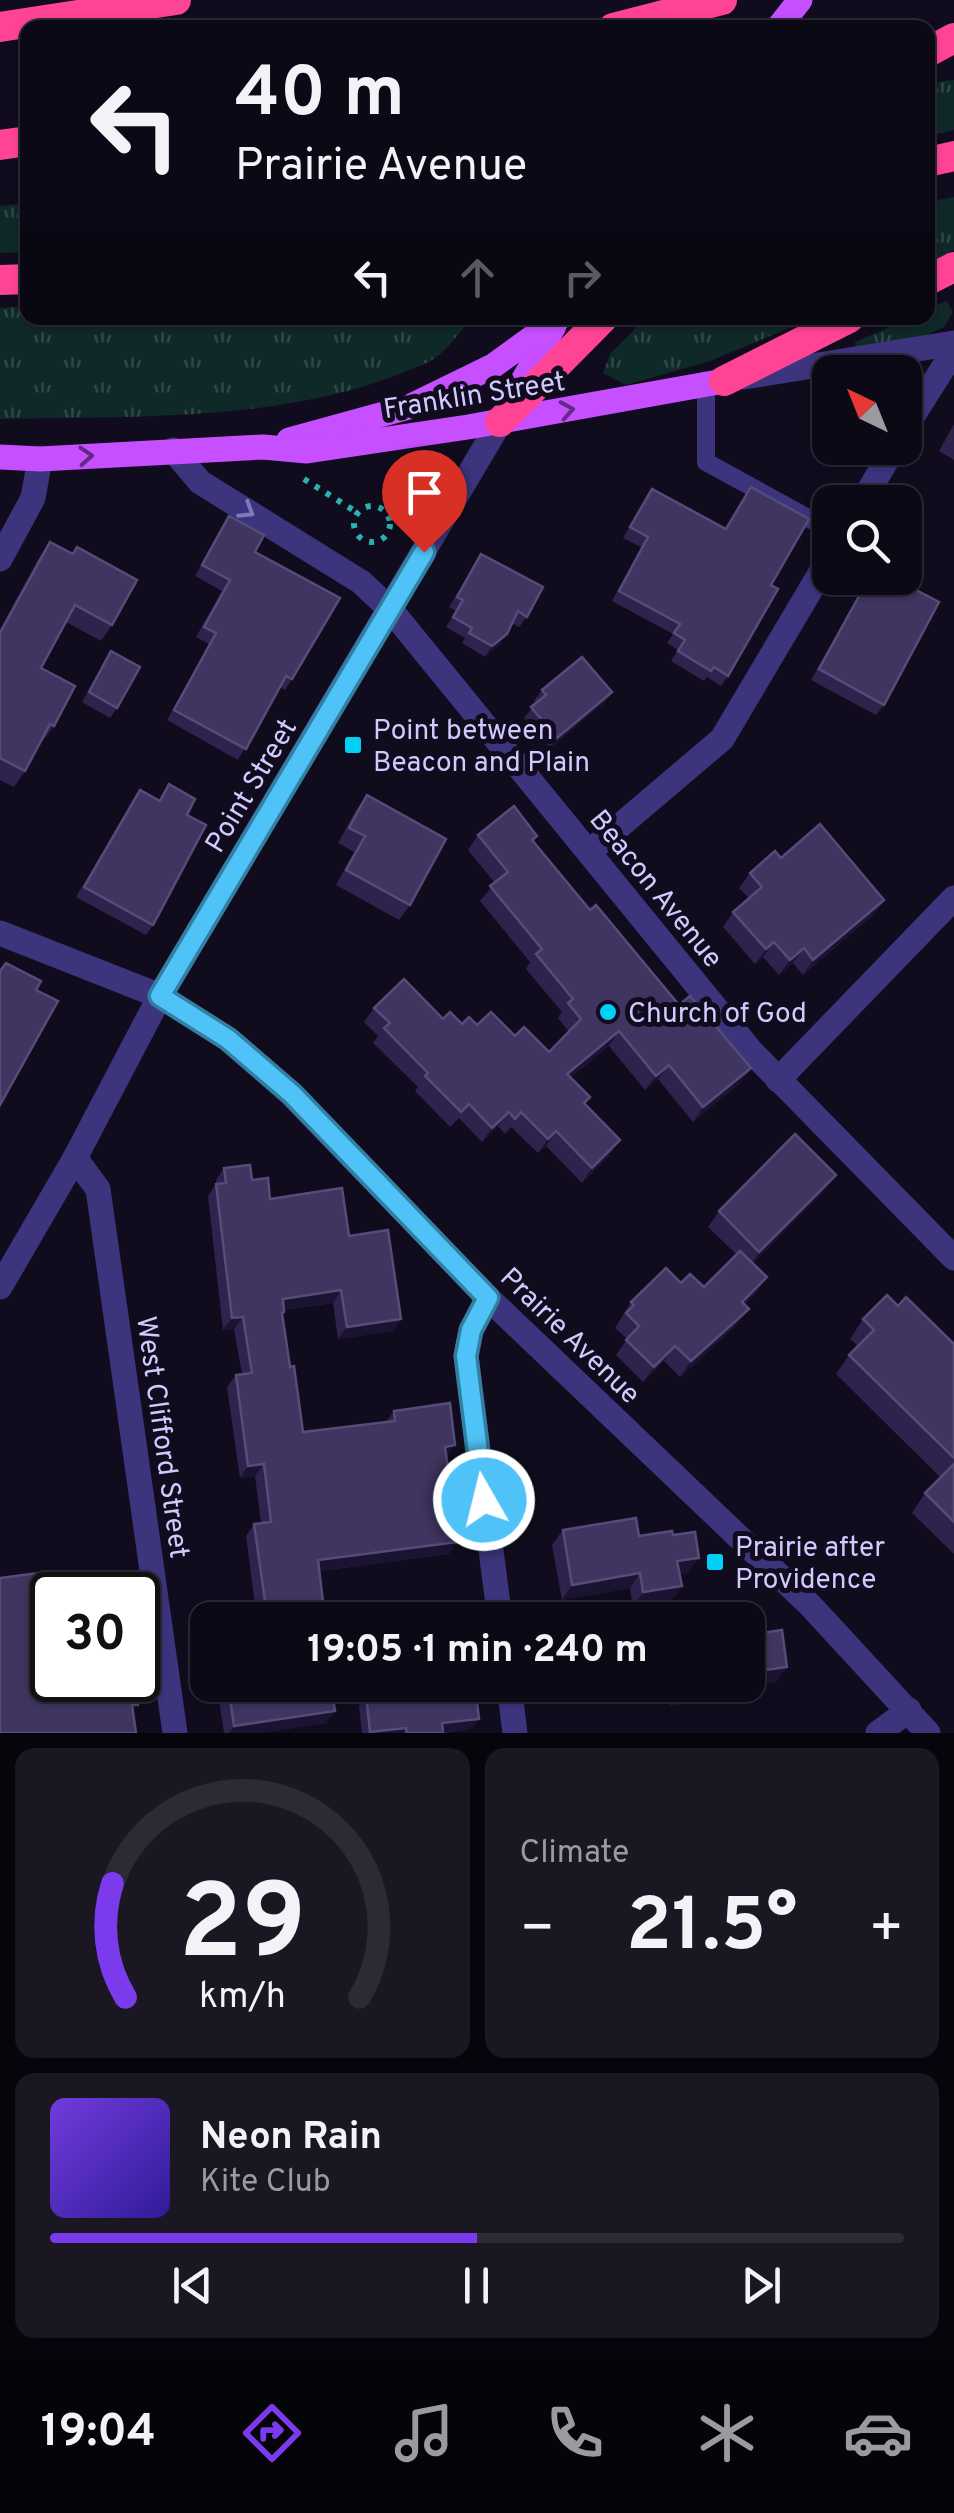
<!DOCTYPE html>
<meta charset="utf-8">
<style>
:root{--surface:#0c0916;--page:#1a1723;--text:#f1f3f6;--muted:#9a9aa1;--line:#2c2a35;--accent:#7c3aed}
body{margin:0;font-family:Overpass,sans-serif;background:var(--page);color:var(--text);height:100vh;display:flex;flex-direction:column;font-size:38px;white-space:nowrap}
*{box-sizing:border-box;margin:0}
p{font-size:32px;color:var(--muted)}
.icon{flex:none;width:55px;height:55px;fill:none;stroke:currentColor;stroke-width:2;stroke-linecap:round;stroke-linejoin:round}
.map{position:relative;height:1733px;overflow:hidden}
.details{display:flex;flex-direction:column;gap:15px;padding:15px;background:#07050c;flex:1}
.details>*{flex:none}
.guide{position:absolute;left:20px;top:20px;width:915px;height:305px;border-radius:20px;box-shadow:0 2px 8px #0004,0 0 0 2px var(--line);background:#0c0916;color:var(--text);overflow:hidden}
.needle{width:65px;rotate:317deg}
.tools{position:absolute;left:812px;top:355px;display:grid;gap:20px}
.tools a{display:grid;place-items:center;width:110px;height:110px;border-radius:20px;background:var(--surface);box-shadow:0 2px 8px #0004,0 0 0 2px var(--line);font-size:50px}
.speed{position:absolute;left:30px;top:1572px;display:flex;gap:20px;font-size:50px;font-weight:700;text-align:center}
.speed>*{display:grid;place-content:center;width:130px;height:130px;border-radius:50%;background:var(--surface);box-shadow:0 2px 8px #0004,0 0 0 2px var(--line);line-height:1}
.speed .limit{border:5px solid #111;border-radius:15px;background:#fff;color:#111}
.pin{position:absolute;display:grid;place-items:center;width:85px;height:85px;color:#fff;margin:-102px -42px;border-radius:50% 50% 50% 0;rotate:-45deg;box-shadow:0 0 10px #0007}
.pin .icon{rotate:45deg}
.me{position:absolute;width:110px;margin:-55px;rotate:352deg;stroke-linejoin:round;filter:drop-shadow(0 0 8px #0008)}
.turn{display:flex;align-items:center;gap:35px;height:210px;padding:0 50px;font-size:45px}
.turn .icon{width:130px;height:130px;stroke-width:2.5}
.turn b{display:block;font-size:70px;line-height:85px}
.lanes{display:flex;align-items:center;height:95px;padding:0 50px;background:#0003;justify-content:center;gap:50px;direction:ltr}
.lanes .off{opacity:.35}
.big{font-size:75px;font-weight:700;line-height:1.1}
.details .card{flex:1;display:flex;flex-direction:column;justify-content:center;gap:15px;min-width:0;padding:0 35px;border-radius:20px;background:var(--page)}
.details .dial{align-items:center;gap:0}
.dial svg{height:260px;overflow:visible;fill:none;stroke:var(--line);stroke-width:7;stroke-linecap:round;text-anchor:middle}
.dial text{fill:var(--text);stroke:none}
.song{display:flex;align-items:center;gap:30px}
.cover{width:120px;height:120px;border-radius:15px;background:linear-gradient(135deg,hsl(260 70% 55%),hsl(250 70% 35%))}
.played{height:10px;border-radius:5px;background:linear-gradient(90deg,var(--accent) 50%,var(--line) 50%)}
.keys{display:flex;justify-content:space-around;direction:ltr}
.heat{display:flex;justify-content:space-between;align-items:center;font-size:55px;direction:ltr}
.details .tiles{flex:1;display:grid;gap:15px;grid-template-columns:1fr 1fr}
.card:last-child{grid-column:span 2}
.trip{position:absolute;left:190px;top:1602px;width:575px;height:100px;border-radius:20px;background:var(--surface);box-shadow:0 2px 8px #0004,0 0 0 2px var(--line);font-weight:700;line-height:100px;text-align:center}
.tabs{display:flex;height:160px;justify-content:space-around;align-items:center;background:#050409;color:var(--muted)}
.tabs .icon{width:70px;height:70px}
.tabs .active{color:var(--accent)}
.tabs b{font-size:45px;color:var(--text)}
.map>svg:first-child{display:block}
.grass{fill:url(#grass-tufts)}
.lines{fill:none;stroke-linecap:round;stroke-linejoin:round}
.path{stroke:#2bb1af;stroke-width:6;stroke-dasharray:5 8;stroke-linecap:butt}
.service{stroke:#3c357e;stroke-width:18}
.minor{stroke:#3c357e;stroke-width:25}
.tertiary{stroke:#3c357e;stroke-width:25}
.primary{stroke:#c650ff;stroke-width:25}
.motorway{stroke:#ff4495;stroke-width:30}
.wall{fill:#2d234d}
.shaded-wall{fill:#1a1332}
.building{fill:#3f3560;stroke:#564c79;stroke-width:2.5}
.oneway{stroke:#622b83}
.oneway2{stroke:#8078b8}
.route-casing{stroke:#337fa1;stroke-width:25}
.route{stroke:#4fc3f7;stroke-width:18}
.poi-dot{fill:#00d0f4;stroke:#100c1e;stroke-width:4}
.labels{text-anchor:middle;stroke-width:10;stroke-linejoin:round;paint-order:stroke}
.street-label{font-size:28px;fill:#d2c9ff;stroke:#100c1e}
.poi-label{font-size:28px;fill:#d2c9ff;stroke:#100c1e;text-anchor:start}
</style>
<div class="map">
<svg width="954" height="1733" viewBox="0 0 954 1733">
<defs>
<pattern id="grass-tufts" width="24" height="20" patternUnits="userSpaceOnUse" patternTransform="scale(2.5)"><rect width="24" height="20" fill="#0f2828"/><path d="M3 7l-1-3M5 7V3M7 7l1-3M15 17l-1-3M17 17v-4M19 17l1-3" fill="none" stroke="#314648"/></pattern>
</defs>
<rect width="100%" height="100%" fill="#100c1e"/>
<!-- grass -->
<g class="grass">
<path d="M954,80V130L928,136V83Z"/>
<path d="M954,197V250L928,263V202Z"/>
<path d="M27,203V252L0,253V206Z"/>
<path d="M947,301L953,312L944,327L917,339L856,349L855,342L911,318H928V309Z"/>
<path d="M27,306L28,318H472C461,330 450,347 436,357C427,365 412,368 402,373C280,422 129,416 0,419V308Z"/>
<path d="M646,318H813L710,361L626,385L603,373L610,354Z"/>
</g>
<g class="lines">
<!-- path -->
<g class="path">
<path d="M304,479L358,513"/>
<circle cx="372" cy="524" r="18"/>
<path d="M388,513L439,467"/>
</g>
<!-- service -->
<path class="service" d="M706,385V462L830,530"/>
<!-- minor -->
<g class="minor">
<path d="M744,377L954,343"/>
<path d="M905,428L954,351"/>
<path d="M173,450L200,482L361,582L390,609L750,1050L954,1258"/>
<path d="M862,502L894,448"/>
<path d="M0,559L33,498L40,459"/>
<path d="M589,852L722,739L830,557"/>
<path d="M778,1080L954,898"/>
<path d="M75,1158L98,1189L175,1733"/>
<path d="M488,1298L471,1331L466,1356L500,1620"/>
<path d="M509,1685L515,1733"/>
</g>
<!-- tertiary -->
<g class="tertiary">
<path d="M0,933L160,996L228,1039L291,1094L488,1298L810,1605L928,1733"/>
<path d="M0,1287L75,1158L160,996L500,422"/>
<path d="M878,1733L909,1710"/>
</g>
<!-- primary -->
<g class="primary">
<path d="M778,28L800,0"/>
<path d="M512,400L554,326"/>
<path d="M289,440L409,407L493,366L559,318"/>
<path d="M0,457L40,459L263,447L307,451L468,427L724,381"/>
</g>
<!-- motorway -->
<g class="motorway">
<path d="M0,27L176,0"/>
<path d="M613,28L722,0"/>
<path d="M928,52L954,38"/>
<path d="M0,145L28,141"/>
<path d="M928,162L954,156"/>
<path d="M0,280L28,279"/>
<path d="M928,280L954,267"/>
<path d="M724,381L849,318"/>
<path d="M500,422L603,318"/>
</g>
</g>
<!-- wall -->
<g class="wall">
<path d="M954,424V460L939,451Z"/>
<path d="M751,487L771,585L728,676L721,686L707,677L704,681L671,661L678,650L667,643L673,634L612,601L641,547L623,538L652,489L725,529Z"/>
<path d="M229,516L255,552L292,679L285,690L280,687L238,760L167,720L209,644L196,637L222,591L195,576Z"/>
<path d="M50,542L72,554L77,547L112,625L101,641L66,622L41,668L54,726L42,742L41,741L25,771L14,787L0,780V629L39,558Z"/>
<path d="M481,554L527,617L519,627L512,623L500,644L485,657L462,643L465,638L446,627L456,611L449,607Z"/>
<path d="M868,578H893L884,705L876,715L811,680Z"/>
<path d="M111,651L117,708L110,718L82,702Z"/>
<path d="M542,690L604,703L550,748L524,718L536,703L534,701Z"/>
<path d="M169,784L187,815L153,925L146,935L76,897L140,790L159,800Z"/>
<path d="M367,795L410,905L399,920L336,885L354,852L338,843L356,810Z"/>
<path d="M478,835L537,836L534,842L590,910L740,1083L693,1122L658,1079L645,1090L609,1046L570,1078L610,1155L582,1183L546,1146L538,1153L511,1127L505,1134L498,1126L482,1142L459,1118L450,1127L415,1091L418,1087L373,1043L378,1036L364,1022L374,1008L443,1019L462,1024L477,1025L515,1036L549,1052L569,1032L558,1018L562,1012L526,969L530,962L480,901L495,883L468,850Z"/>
<path d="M781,858L884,900L873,915L803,975L793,963L779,975L763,957L755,964L723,927L733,912L749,898L739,888L750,873Z"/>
<path d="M224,1168L252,1180L270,1199L349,1236L401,1319L393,1331L338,1339L333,1303L284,1310L282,1316L303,1432L386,1422L394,1411L447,1457L449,1554L320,1571L321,1620H274V1618L257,1620L246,1536L254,1524L261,1523L255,1476L240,1478L227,1387L236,1375L242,1374L234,1329L223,1330L208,1196L216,1184V1180Z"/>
<path d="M825,1190L753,1263L756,1293L745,1304L738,1324L680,1377L664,1361L643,1382L616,1355L627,1339L615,1328L631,1302L681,1283L704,1287L736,1254L708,1227L719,1211Z"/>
<path d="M898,1306L954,1344V1554L912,1513L925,1493L941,1478L836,1374L849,1355L858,1346L850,1339L863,1319Z"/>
<path d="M563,1530L639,1536L688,1573L680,1574L682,1586L671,1601L633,1607L630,1588L562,1600L552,1545Z"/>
<path d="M787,1667L776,1682L750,1686L742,1697L670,1706L669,1696L632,1701L629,1685H748Z"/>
<path d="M217,1685H331L326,1723L261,1733H224Z"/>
<path d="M398,1685H438L471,1729L443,1733H362L359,1706L366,1695L394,1692Z"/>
</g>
<!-- shaded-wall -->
<g class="shaded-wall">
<path d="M507,634L500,644L485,657L492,646Z"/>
<path d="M612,692L604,703L550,748L557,738Z"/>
<path d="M884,900L873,915L803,975L813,960Z"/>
<path d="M774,942L763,957L755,964L766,949Z"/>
<path d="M804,948L793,963L779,975L790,960Z"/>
<path d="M619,1031L609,1046L557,1089L567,1074Z"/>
<path d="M669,1065L658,1079L645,1090L656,1076Z"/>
<path d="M751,1068L740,1083L693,1122L703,1107Z"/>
<path d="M509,1112L498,1126L482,1142L492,1128Z"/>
<path d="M556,1131L546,1146L538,1153L548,1139Z"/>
<path d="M620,1140L610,1155L582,1183L592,1168Z"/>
<path d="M836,1175L825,1190L749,1267L759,1252Z"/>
<path d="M767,1277L756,1293L732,1317L742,1302Z"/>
<path d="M341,1290L333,1303L274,1311L283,1299Z"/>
<path d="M749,1309L738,1324L680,1377L691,1361Z"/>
<path d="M243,1317L234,1329L223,1330L232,1318Z"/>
<path d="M401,1319L393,1331L338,1339L347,1327Z"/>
<path d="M675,1346L664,1361L643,1382L654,1367Z"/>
<path d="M455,1445L446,1457L445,1447Z"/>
<path d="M264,1464L255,1476L240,1478L248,1466Z"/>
<path d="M458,1542L449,1554L310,1572L318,1560Z"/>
<path d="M699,1558L688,1573L667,1576L677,1561Z"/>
<path d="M640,1573L630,1588L562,1600L572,1585Z"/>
<path d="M682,1586L671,1601L633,1607L643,1592Z"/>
<path d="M282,1606L274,1618L258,1620L266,1608Z"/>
<path d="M787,1667L776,1682L750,1686L742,1697L670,1706L681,1691L728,1685H748V1677L751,1672Z"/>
<path d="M648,1685H677L669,1696L632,1701L642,1686Z"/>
<path d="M335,1711L326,1723L261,1733H229L234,1726Z"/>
<path d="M479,1719L471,1729L435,1733L442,1723Z"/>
<path d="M406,1728L403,1733H370V1732Z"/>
</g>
<!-- building -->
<g class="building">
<path d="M751,487L809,519L771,585L778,589L728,676L714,667L711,671L678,651L685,640L674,633L680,624L619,591L648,537L630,527L652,489L726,529Z"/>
<path d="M229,516L264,535L255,552L340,598L292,679L286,676L246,749L174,710L216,633L204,627L230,580L202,565Z"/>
<path d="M50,542L73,554L77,547L137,580L112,625L75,605L41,668L75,686L54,726L50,724L25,771L0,758V633Z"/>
<path d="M481,554L543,587L527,617L518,611L507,634L492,646L469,633L472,628L453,617L463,600L457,597Z"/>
<path d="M869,578H893L939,602L884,705L819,669Z"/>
<path d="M111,651L140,667L117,708L89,692Z"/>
<path d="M582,657L612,692L557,738L531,707L546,695L542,690Z"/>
<path d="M169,784L195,799L187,815L206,825L153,925L84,887L140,790L160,801Z"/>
<path d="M367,795L446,839L410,905L346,870L365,836L349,828Z"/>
<path d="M514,806L537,836L532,840L590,910L596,905L679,1005L690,996L751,1068L703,1107L669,1065L656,1076L619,1031L567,1074L590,1097L584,1103L620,1140L592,1168L556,1131L548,1139L521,1112L515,1119L509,1112L492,1128L469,1104L461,1112L425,1076L428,1073L384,1028L390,1023L374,1008L404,979L443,1019L450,1012L462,1024L469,1017L477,1025L491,1012L515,1036L524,1027L549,1052L581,1019L568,1003L573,999L536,954L542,949L490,886L508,872L478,835Z"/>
<path d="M820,824L884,900L813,960L804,948L790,960L774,942L766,949L733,912L762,887L750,873L775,851L781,858Z"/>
<path d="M6,963L41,981L36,990L58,1001L0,1105V971Z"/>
<path d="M795,1134L836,1175L759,1252L719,1211Z"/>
<path d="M250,1165L252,1180L268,1178L270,1199L342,1188L349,1236L388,1230L401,1319L347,1327L341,1290L283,1299L284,1312L282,1313L290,1367L294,1366L303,1432L395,1421L394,1411L450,1403L455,1445L445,1447L458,1542L318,1560L323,1602H320L321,1620H284L282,1606L266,1608L254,1524L271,1522L264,1464L248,1466L236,1375L252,1373L243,1317L232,1318L216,1184L226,1183L224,1168Z"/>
<path d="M740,1251L767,1277L742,1302L749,1309L691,1361L675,1346L654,1367L626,1340L639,1326L626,1313L634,1305L631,1302L666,1268L681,1283L690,1274L704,1287Z"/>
<path d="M887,1295L898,1306L906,1297L954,1344V1458L849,1355L874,1330L863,1319Z"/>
<path d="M954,1464V1522L925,1493Z"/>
<path d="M636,1518L639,1536L672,1531L673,1535L695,1532L699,1558L677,1561L682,1586L643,1592L640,1573L572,1585L563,1530Z"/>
<path d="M39,1573L42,1597L52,1596V1680H135L138,1705H132L136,1733H0V1578Z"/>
<path d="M124,1587L125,1595H60Z"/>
<path d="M782,1630L787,1667L751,1672L753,1682H748V1635Z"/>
<path d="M228,1685H331L335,1711L234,1726Z"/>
<path d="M402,1685H475L479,1719L442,1723L443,1733H407L406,1728L370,1732L366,1695L402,1690Z"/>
<path d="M680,1685H728L681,1691Z"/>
</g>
<!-- one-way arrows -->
<defs><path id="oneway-chevron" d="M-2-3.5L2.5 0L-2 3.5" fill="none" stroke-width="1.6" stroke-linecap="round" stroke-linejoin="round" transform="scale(2.5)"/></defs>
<g class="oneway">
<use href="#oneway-chevron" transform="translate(567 410) rotate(-10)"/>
<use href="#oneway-chevron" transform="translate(86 456) rotate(-4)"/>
</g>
<use class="oneway2" href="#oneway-chevron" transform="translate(247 511) rotate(32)"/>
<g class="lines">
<!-- route casing -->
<g class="route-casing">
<path id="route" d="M424,552L160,996L228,1039L292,1094L488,1298L471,1330L466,1356L484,1500"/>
</g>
<!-- route -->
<use href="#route" class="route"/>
</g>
<!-- markers -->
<g class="poi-dot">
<rect x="343" y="735" width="20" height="20" rx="5"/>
<circle cx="608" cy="1012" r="10"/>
<rect x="705" y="1552" width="20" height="20" rx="5"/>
</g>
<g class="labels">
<!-- street labels -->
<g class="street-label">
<text transform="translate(474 394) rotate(-9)" y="10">Franklin Street</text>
<text transform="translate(250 785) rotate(-59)" y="10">Point Street</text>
<text transform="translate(657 888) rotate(51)" y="10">Beacon Avenue</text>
<text transform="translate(571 1335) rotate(44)" y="10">Prairie Avenue</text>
<text transform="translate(164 1437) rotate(82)" y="10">West Clifford Street</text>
</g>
<!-- poi labels -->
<g class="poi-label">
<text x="373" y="739">Point between<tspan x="373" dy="32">Beacon and Plain</tspan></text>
<text x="628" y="1022">Church of God</text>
<text x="735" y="1556">Prairie after<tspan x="735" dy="32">Providence</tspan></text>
</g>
</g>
</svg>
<div class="tools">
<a><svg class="needle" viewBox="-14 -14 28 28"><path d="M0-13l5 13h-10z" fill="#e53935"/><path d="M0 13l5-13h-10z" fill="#9a9aa1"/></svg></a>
<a><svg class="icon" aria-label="search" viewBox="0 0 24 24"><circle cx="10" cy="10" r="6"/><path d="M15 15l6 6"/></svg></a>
</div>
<div class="speed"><div class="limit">30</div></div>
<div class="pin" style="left:424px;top:552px;background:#d93025"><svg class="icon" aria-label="arrive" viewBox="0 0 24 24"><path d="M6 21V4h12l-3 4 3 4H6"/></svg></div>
<svg class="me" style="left:484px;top:1500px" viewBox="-20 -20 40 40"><circle r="17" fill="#4fc3f7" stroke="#fff" stroke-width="3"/><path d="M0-11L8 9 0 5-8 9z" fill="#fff"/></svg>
<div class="trip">19:05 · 1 min · 240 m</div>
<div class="guide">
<div class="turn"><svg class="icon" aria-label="left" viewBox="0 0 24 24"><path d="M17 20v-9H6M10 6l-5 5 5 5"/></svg><div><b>40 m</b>Prairie Avenue</div></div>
<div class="lanes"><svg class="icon" aria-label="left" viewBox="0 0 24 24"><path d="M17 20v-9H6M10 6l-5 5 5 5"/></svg><svg class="icon off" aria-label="ahead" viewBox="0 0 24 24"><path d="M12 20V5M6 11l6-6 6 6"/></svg><svg class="icon off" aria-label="right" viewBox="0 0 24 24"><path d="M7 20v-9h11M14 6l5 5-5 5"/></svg></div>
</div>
</div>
<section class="details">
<div class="tiles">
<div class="card dial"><svg viewBox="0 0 100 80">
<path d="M14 69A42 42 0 1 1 86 69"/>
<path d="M14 69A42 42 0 0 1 10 34" stroke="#7c3aed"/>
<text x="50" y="56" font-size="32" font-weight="700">29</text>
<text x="50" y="72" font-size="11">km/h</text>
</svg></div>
<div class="card"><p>Climate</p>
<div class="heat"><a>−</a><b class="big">21.5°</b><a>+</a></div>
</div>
<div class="card">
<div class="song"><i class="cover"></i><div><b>Neon Rain</b><p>Kite Club</p></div></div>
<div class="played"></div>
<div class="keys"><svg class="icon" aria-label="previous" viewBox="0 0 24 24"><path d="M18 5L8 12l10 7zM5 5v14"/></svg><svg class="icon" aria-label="pause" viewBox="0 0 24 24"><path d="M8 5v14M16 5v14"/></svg><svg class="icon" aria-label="next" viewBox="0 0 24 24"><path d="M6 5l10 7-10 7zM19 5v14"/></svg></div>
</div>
</div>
</section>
<nav class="tabs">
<b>19:04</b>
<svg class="icon active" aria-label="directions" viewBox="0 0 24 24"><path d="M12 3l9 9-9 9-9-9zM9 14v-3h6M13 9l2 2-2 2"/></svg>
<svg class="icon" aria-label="music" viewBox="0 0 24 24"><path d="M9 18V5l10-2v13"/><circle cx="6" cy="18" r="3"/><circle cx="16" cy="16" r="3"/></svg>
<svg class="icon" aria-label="phone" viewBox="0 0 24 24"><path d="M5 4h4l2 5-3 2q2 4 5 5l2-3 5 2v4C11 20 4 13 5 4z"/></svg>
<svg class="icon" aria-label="climate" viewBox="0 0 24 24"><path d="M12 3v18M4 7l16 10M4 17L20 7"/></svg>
<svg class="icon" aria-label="car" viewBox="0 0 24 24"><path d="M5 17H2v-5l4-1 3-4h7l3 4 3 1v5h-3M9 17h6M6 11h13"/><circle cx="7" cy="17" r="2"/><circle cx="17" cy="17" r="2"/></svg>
</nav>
